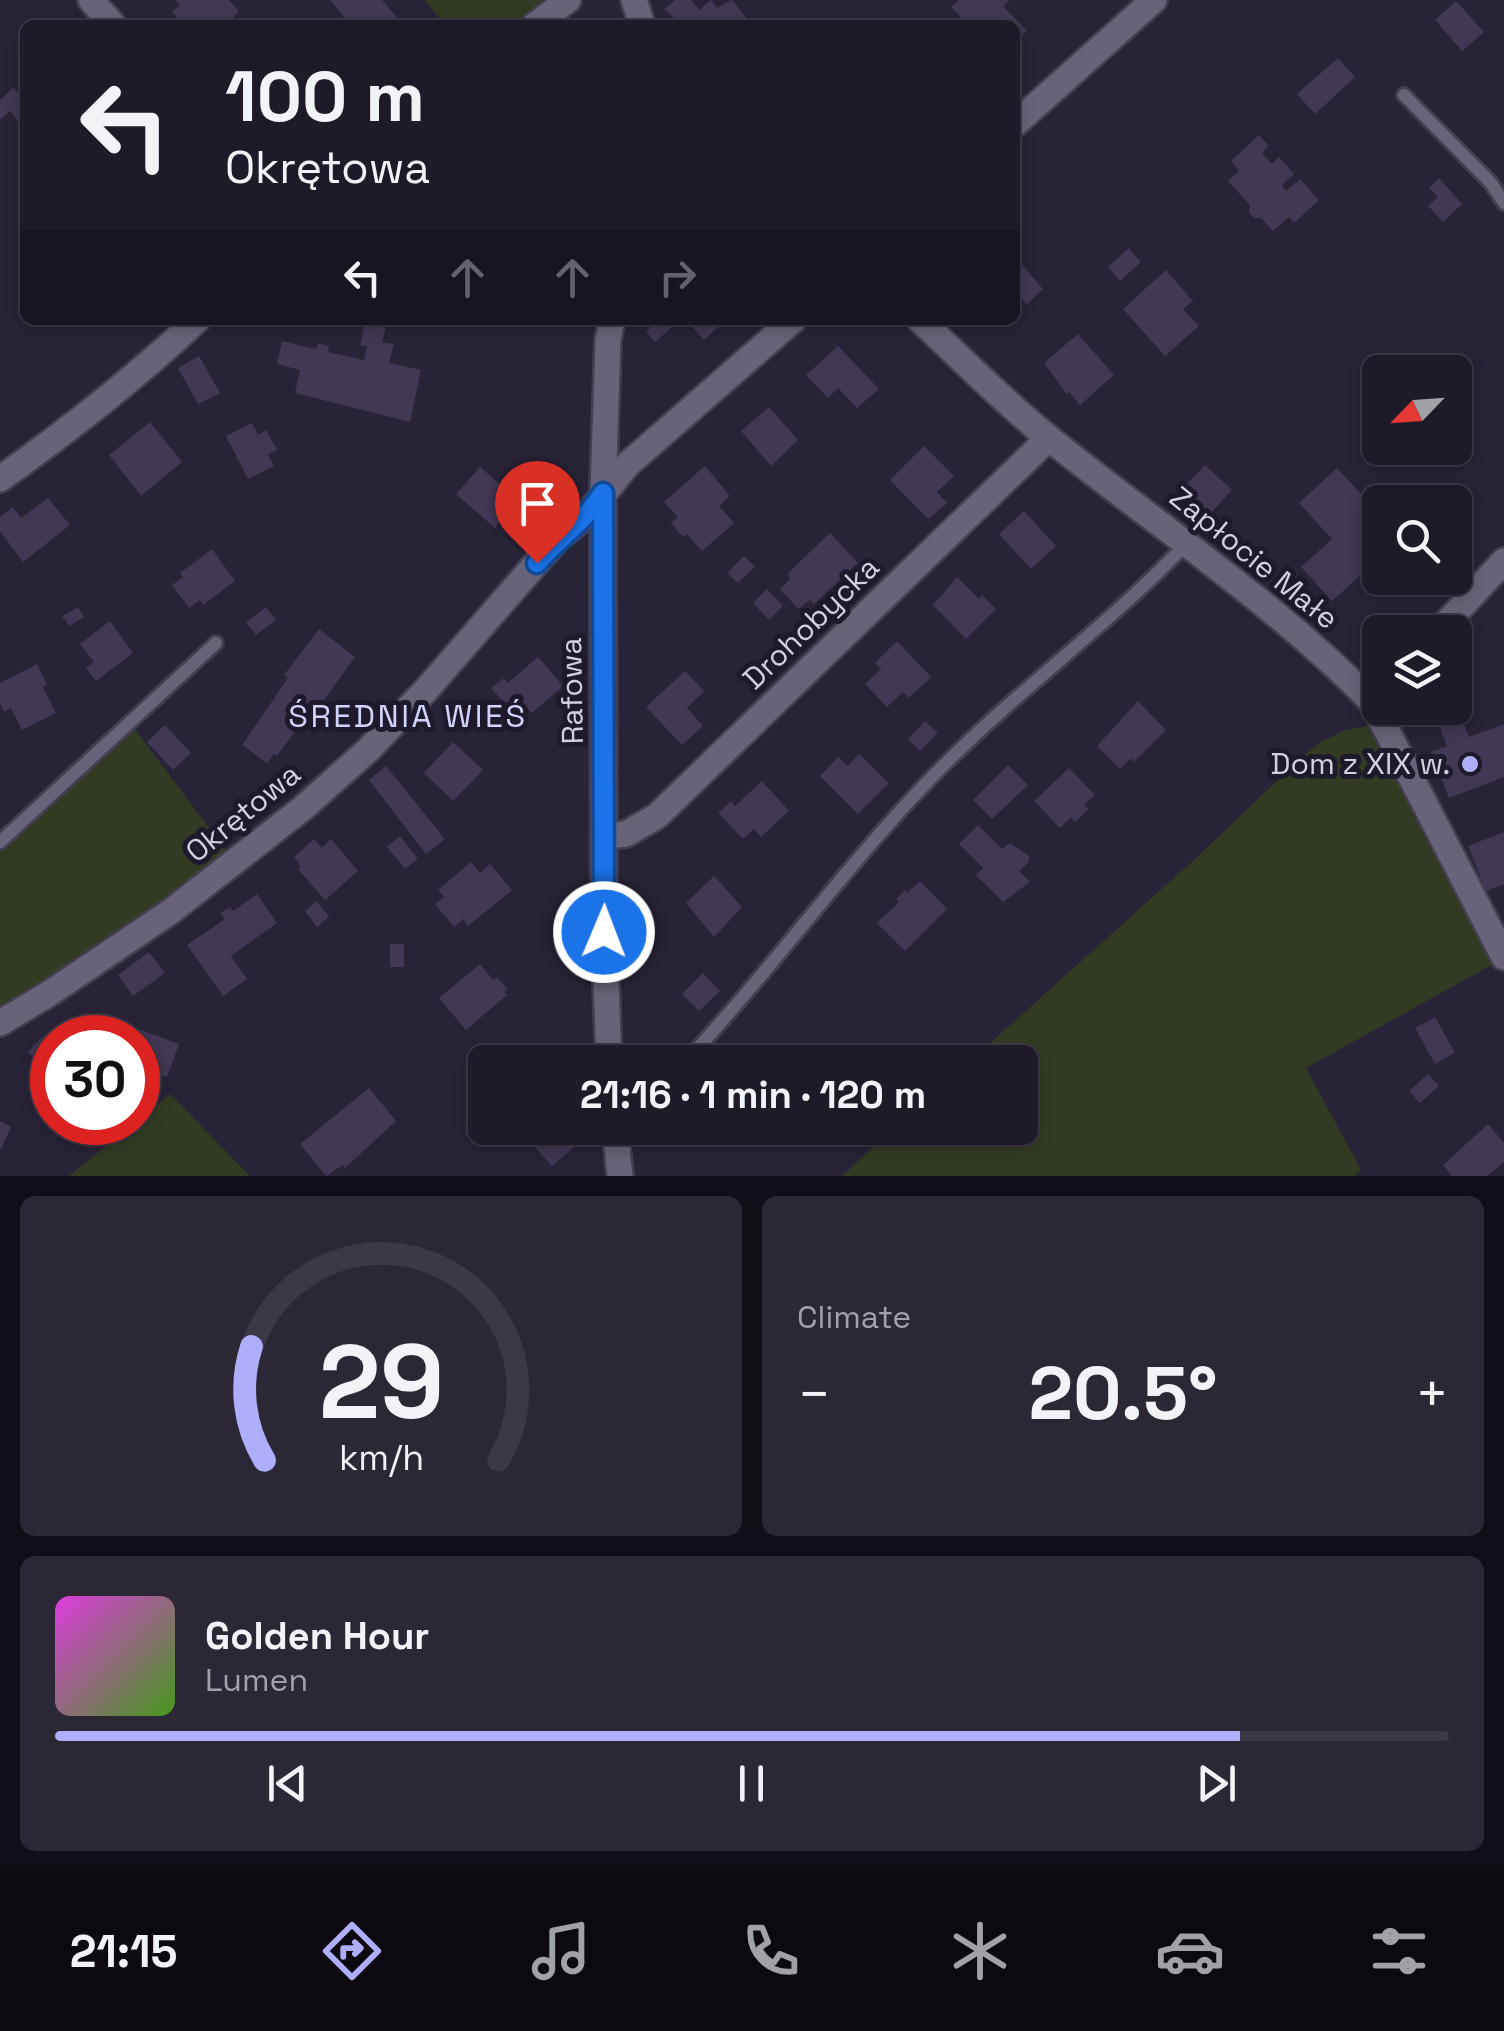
<!DOCTYPE html>
<meta charset="utf-8">
<style>
:root{--surface:#1e1a28;--page:#2b2734;--text:#f1f3f6;--muted:#a1a1a8;--line:#3c3845;--accent:#aeaefb}
body{margin:0;font-family:"Space Grotesk",sans-serif;background:var(--page);color:var(--text);height:100vh;display:flex;flex-direction:column;font-size:38px;white-space:nowrap}
*{box-sizing:border-box;margin:0}
p{font-size:32px;color:var(--muted)}
.icon{flex:none;width:55px;height:55px;fill:none;stroke:currentColor;stroke-width:2;stroke-linecap:round;stroke-linejoin:round}
.map{position:relative;height:1176px;overflow:hidden}
.side{display:flex;flex-direction:column;gap:20px;padding:20px;background:#100e16;flex:1}
.side>*{flex:none}
.guide{position:absolute;left:20px;top:20px;width:1000px;height:305px;border-radius:15px;box-shadow:0 5px 15px #0003,0 0 0 2px var(--line);background:#1e1a28;color:var(--text);overflow:hidden}
.needle{width:65px;rotate:245deg}
.buttons{position:absolute;left:1362px;top:355px;display:grid;gap:20px}
.buttons a{display:grid;place-items:center;width:110px;height:110px;border-radius:15px;background:var(--surface);box-shadow:0 5px 15px #0003,0 0 0 2px var(--line);font-size:50px}
.speed{position:absolute;left:30px;top:1015px;display:flex;gap:20px;font-size:50px;font-weight:700;text-align:center}
.speed>*{display:grid;place-content:center;width:130px;height:130px;border-radius:50%;background:var(--surface);box-shadow:0 5px 15px #0003,0 0 0 2px var(--line);line-height:1}
.speed .limit{border:15px solid #d22;background:#fff;color:#111}
.pin{position:absolute;display:grid;place-items:center;width:85px;height:85px;color:#fff;margin:-102px -42px;border-radius:50% 50% 50% 0;rotate:-45deg;box-shadow:0 0 10px #0007}
.pin .icon{rotate:45deg}
.me{position:absolute;width:110px;margin:-55px;rotate:1deg;stroke-linejoin:round;filter:drop-shadow(0 0 8px #0008)}
.turn{display:flex;align-items:center;gap:35px;height:210px;padding:0 40px;font-size:45px}
.turn .icon{width:130px;height:130px;stroke-width:2.5}
.turn b{display:block;font-size:70px;line-height:85px}
.lanes{display:flex;align-items:center;height:95px;padding:0 40px;background:#0003;justify-content:center;gap:50px;direction:ltr}
.lanes .off{opacity:.35}
.big{font-size:75px;font-weight:700;line-height:1.1}
.side .tile{flex:1;display:flex;flex-direction:column;justify-content:center;gap:15px;min-width:0;padding:0 35px;border-radius:15px;background:var(--page)}
.side .dial{align-items:center;gap:0}
.dial svg{height:260px;overflow:visible;fill:none;stroke:var(--line);stroke-width:7;stroke-linecap:round;text-anchor:middle}
.dial text{fill:var(--text);stroke:none}
.song{display:flex;align-items:center;gap:30px}
.cover{width:120px;height:120px;border-radius:15px;background:linear-gradient(135deg,hsl(300 70% 55%),hsl(100 70% 35%))}
.played{height:10px;border-radius:5px;background:linear-gradient(90deg,var(--accent) 85%,var(--line) 85%)}
.keys{display:flex;justify-content:space-around;direction:ltr}
.heat{display:flex;justify-content:space-between;align-items:center;font-size:55px;direction:ltr}
.side .tiles{flex:1;display:grid;gap:20px;grid-template-columns:1fr 1fr}
.tile:last-child{grid-column:span 2}
.trip{position:absolute;left:468px;top:1045px;width:570px;height:100px;border-radius:15px;background:var(--surface);box-shadow:0 5px 15px #0003,0 0 0 2px var(--line);font-weight:700;line-height:100px;text-align:center}
.dock{display:flex;height:160px;justify-content:space-around;align-items:center;background:#0c0a10;color:var(--muted)}
.dock .icon{width:70px;height:70px}
.dock .active{color:var(--accent)}
.dock b{font-size:45px;color:var(--text)}
.map>svg:first-child{display:block}
.green{fill:#313b23}
.building{fill:#423754}
.lines{fill:none;stroke-linecap:round;stroke-linejoin:round}
.lane-casing{stroke:#443f4f;stroke-width:18}
.street-casing{stroke:#443f4f;stroke-width:30}
.lane{stroke:#696379;stroke-width:12}
.street{stroke:#696379;stroke-width:25}
.route-casing{stroke:#114b97;stroke-width:25}
.route{stroke:#1a73e8;stroke-width:18}
.poi-dot{fill:#aeaefb;stroke:#1e1a2c;stroke-width:4}
.labels{text-anchor:middle;stroke-width:10;stroke-linejoin:round;paint-order:stroke}
.street-label{font-size:30px;fill:#d4d1de;stroke:#1e1a2c}
.poi-label{font-size:30px;fill:#d4d1de;stroke:#1e1a2c;text-anchor:end}
.neighbourhood-label{font-size:32px;letter-spacing:2.5px;fill:#d1d3fe;stroke:#1e1a2c}
</style>
<div class="map">
<svg width="1504" height="1176" viewBox="0 0 1504 1176">
<rect width="100%" height="100%" fill="#282336"/>
<!-- green -->
<g class="green">
<path d="M425,0H552L518,25H444Z"/>
<path d="M1368,726L1377,731L1495,963L1306,1068L1361,1170L1355,1176H842L893,1128H1020V1062H969L1195,859L1302,757L1322,741L1346,730Z"/>
<path d="M134,728L231,857L0,1013V850Z"/>
<path d="M170,1094L250,1176H69Z"/>
</g>
<!-- building -->
<g class="building">
<path d="M176,0H229L239,11L227,25H184L172,12L180,5Z"/>
<path d="M330,0H382L400,21L403,18L409,25H358L353,19L348,22Z"/>
<path d="M675,0H691L699,10L711,0L717,8L732,0L752,25H682L664,9Z"/>
<path d="M959,0H1010L1003,6L1027,31L1015,42V25H968L951,7Z"/>
<path d="M1456,1L1484,32L1462,51L1435,20Z"/>
<path d="M1338,58L1355,77L1315,114L1297,94Z"/>
<path d="M13,88L25,99V129L10,111L0,120V100Z"/>
<path d="M1259,135L1269,146L1262,153L1272,164L1279,157L1294,174L1282,185L1286,191L1300,179L1319,200L1294,223L1289,217L1273,231L1261,218H1254L1249,212L1250,205L1228,181L1239,171L1231,161Z"/>
<path d="M1439,178L1462,204L1443,222L1428,206L1438,197L1429,188Z"/>
<path d="M1129,248L1141,262L1120,281L1108,267Z"/>
<path d="M1015,257L1043,289L1027,304L1015,292Z"/>
<path d="M1166,270L1193,301L1183,309L1199,326L1165,356L1123,309Z"/>
<path d="M651,320H680L655,342L646,331L654,324Z"/>
<path d="M686,320H716L713,322L718,327L704,340Z"/>
<path d="M365,322L386,327L382,342L394,344L389,363L421,370L410,422L295,393L300,370L277,364L282,341L316,349L318,343L329,346L328,352L364,360L367,346L360,345Z"/>
<path d="M1078,334L1114,375L1080,405L1069,392L1067,394L1044,363Z"/>
<path d="M838,346L879,389L857,408L838,388L828,398L806,375Z"/>
<path d="M199,356L220,393L198,404L178,368Z"/>
<path d="M769,407L798,440L771,466L741,431Z"/>
<path d="M150,422L182,462L141,496L109,455Z"/>
<path d="M252,423L258,435L266,430L277,450L268,454L274,466L248,479L226,436Z"/>
<path d="M924,446L954,476L937,492L947,503L928,519L890,480Z"/>
<path d="M1205,465L1232,490L1197,528L1170,502Z"/>
<path d="M705,466L730,496L719,506L734,523L702,551L687,534L683,537L671,523L678,517L664,502Z"/>
<path d="M480,467L519,501L514,512L504,517L495,528L456,494Z"/>
<path d="M1337,468L1364,497L1371,491L1383,502L1375,509L1380,515V557L1332,601L1301,567L1332,539L1299,503Z"/>
<path d="M48,498L70,525L23,562L0,531V517L13,507L21,518Z"/>
<path d="M1024,511L1056,546L1031,569L999,534Z"/>
<path d="M830,533L858,563L814,604L810,600L798,609L780,589L790,579L787,574Z"/>
<path d="M212,549L235,581L203,605L200,600L189,608L172,585L183,577L180,573Z"/>
<path d="M744,556L755,567L738,583L727,573Z"/>
<path d="M957,577L979,599L982,595L996,609L966,639L933,605Z"/>
<path d="M767,589L783,606L769,620L753,603Z"/>
<path d="M78,607L84,617L69,626L62,616Z"/>
<path d="M266,607L276,620L256,635L246,622Z"/>
<path d="M110,621L133,653L96,681L86,668L94,662L80,644Z"/>
<path d="M319,629L355,657L322,703L318,700L277,756L274,754L267,763L242,745L288,678L284,675Z"/>
<path d="M897,641L931,677L909,698L903,692L887,707L865,684L881,669L875,663Z"/>
<path d="M538,657L563,686L532,713L526,707L516,716L491,688L504,678L508,683Z"/>
<path d="M37,664L47,685L43,687L56,713L22,730L11,708L4,712L0,704V683Z"/>
<path d="M685,671L704,691L687,708L703,726L682,745L646,707Z"/>
<path d="M1138,701L1166,730L1134,762L1131,758L1120,769L1097,746Z"/>
<path d="M1459,712L1469,737L1504,724V777L1449,798L1431,752L1447,746L1437,720Z"/>
<path d="M925,721L938,733L920,751L908,739Z"/>
<path d="M165,725L191,753L173,770L147,742Z"/>
<path d="M453,742L483,770L453,801L424,773Z"/>
<path d="M859,754L889,783L858,814L820,776L838,757L848,766Z"/>
<path d="M1008,765L1028,785L992,819L973,800Z"/>
<path d="M386,766L445,839L426,854L369,780Z"/>
<path d="M1069,768L1095,795L1084,805L1089,809L1075,822L1071,817L1060,828L1034,801Z"/>
<path d="M762,781L789,811L761,837L754,829L743,839L718,813L731,801L735,806Z"/>
<path d="M978,825L1002,849L1010,843L1029,856V862L1019,871L1030,882L1003,902L976,875L983,868L959,844Z"/>
<path d="M1504,832V884L1486,891L1468,846Z"/>
<path d="M400,836L418,859L405,869L387,847Z"/>
<path d="M314,839L322,848L331,839L358,871L325,900L298,869L301,866L294,857Z"/>
<path d="M471,862L480,873L490,864L512,890L468,926L463,919L454,927L435,904L444,897L438,890Z"/>
<path d="M714,876L742,907L714,937L686,903Z"/>
<path d="M920,881L947,909L905,951L877,923L899,902L896,899L905,890L907,893Z"/>
<path d="M257,894L277,923L231,956L247,979L223,996L187,945L225,919L220,913L230,907L233,911Z"/>
<path d="M317,901L329,917L317,927L305,911Z"/>
<rect x="390" y="944" width="14" height="23"/>
<path d="M149,952L165,973L133,996L118,975Z"/>
<path d="M480,964L493,980L497,977L507,989L504,992L507,995L466,1030L439,998Z"/>
<path d="M703,973L720,991L699,1011L682,994Z"/>
<path d="M1435,1017L1455,1053L1435,1064L1415,1028Z"/>
<path d="M117,1021L179,1044L167,1077L138,1067V1038H111Z"/>
<path d="M43,1036L52,1043V1051L41,1064L28,1052Z"/>
<path d="M1428,1074L1439,1086L1420,1103L1409,1091Z"/>
<path d="M369,1088L396,1121L345,1168L343,1165L326,1176L300,1144Z"/>
<path d="M0,1121L11,1127L0,1151Z"/>
<path d="M1488,1124L1504,1143V1162L1487,1176H1452L1443,1165Z"/>
<path d="M553,1128H559L575,1146L552,1166L533,1145Z"/>
</g>
<g class="lines">
<!-- lane casing -->
<g class="lane-casing">
<g id="lane">
<path d="M1404,95L1491,183L1504,203"/>
<path d="M0,842L216,643"/>
<path d="M685,1062C772,970 845,866 934,775C1014,693 1108,626 1187,543"/>
</g>
</g>
<!-- street casing -->
<g class="street-casing">
<g id="street">
<path d="M91,0L113,25"/>
<path d="M634,0L642,25"/>
<path d="M535,25L568,0"/>
<path d="M1015,124L1154,0"/>
<path d="M920,320C963,360 1005,403 1050,439C1158,526 1275,603 1372,702L1504,957"/>
<path d="M0,479C69,430 135,378 197,320"/>
<path d="M1438,632L1504,561"/>
<path d="M606,836L626,834L657,816L1049,438"/>
<path d="M0,1023L50,993L170,912L303,808L368,750L427,689L559,537L587,515L627,465L793,320"/>
<path d="M609,1062L604,932L603,493L608,340L612,320"/>
<path d="M615,1128L620,1176"/>
</g>
</g>
<!-- lane -->
<use href="#lane" class="lane"/>
<!-- street -->
<use href="#street" class="street"/>
</g>
<g class="lines">
<!-- route casing -->
<g class="route-casing">
<path id="route" d="M537,563C558,538 586,520 603,493L604,932"/>
</g>
<!-- route -->
<use href="#route" class="route"/>
</g>
<!-- markers -->
<circle class="poi-dot" cx="1470" cy="764" r="10"/>
<g class="labels">
<!-- street labels -->
<g class="street-label">
<text transform="translate(1254 558) rotate(39)" y="10">Zapłocie Małe</text>
<text transform="translate(811 623) rotate(-44)" y="10">Drohobycka</text>
<text transform="translate(572 691) rotate(-91)" y="10">Rafowa</text>
<text transform="translate(243 813) rotate(-39)" y="10">Okrętowa</text>
</g>
<!-- poi labels -->
<g class="poi-label">
<text x="1450" y="774">Dom z XIX w.</text>
</g>
<!-- neighbourhood labels -->
<g class="neighbourhood-label">
<text x="408" y="727">ŚREDNIA WIEŚ</text>
</g>
</g>
</svg>
<div class="buttons">
<a><svg class="needle" viewBox="-14 -14 28 28"><path d="M0-13l5 13h-10z" fill="#e53935"/><path d="M0 13l5-13h-10z" fill="#a1a1a8"/></svg></a>
<a><svg class="icon" aria-label="search" viewBox="0 0 24 24"><circle cx="10" cy="10" r="6"/><path d="M15 15l6 6"/></svg></a>
<a><svg class="icon" aria-label="layers" viewBox="0 0 24 24"><path d="M12 4l9 5-9 5-9-5zM3 14l9 5 9-5"/></svg></a>
</div>
<div class="speed"><div class="limit">30</div></div>
<div class="pin" style="left:537px;top:563px;background:#d93025"><svg class="icon" aria-label="arrive" viewBox="0 0 24 24"><path d="M6 21V4h12l-3 4 3 4H6"/></svg></div>
<svg class="me" style="left:604px;top:932px" viewBox="-20 -20 40 40"><circle r="17" fill="#1a73e8" stroke="#fff" stroke-width="3"/><path d="M0-11L8 9 0 5-8 9z" fill="#fff"/></svg>
<div class="trip">21:16 · 1 min · 120 m</div>
<div class="guide">
<div class="turn"><svg class="icon" aria-label="left" viewBox="0 0 24 24"><path d="M17 20v-9H6M10 6l-5 5 5 5"/></svg><div><b>100 m</b>Okrętowa</div></div>
<div class="lanes"><svg class="icon" aria-label="left" viewBox="0 0 24 24"><path d="M17 20v-9H6M10 6l-5 5 5 5"/></svg><svg class="icon off" aria-label="ahead" viewBox="0 0 24 24"><path d="M12 20V5M6 11l6-6 6 6"/></svg><svg class="icon off" aria-label="ahead" viewBox="0 0 24 24"><path d="M12 20V5M6 11l6-6 6 6"/></svg><svg class="icon off" aria-label="right" viewBox="0 0 24 24"><path d="M7 20v-9h11M14 6l5 5-5 5"/></svg></div>
</div>
</div>
<section class="side">
<div class="tiles">
<div class="tile dial"><svg viewBox="0 0 100 80">
<path d="M14 69A42 42 0 1 1 86 69"/>
<path d="M14 69A42 42 0 0 1 10 34" stroke="#aeaefb"/>
<text x="50" y="56" font-size="32" font-weight="700">29</text>
<text x="50" y="72" font-size="11">km/h</text>
</svg></div>
<div class="tile"><p>Climate</p>
<div class="heat"><a>−</a><b class="big">20.5°</b><a>+</a></div>
</div>
<div class="tile">
<div class="song"><i class="cover"></i><div><b>Golden Hour</b><p>Lumen</p></div></div>
<div class="played"></div>
<div class="keys"><svg class="icon" aria-label="previous" viewBox="0 0 24 24"><path d="M18 5L8 12l10 7zM5 5v14"/></svg><svg class="icon" aria-label="pause" viewBox="0 0 24 24"><path d="M8 5v14M16 5v14"/></svg><svg class="icon" aria-label="next" viewBox="0 0 24 24"><path d="M6 5l10 7-10 7zM19 5v14"/></svg></div>
</div>
</div>
</section>
<nav class="dock">
<b>21:15</b>
<svg class="icon active" aria-label="directions" viewBox="0 0 24 24"><path d="M12 3l9 9-9 9-9-9zM9 14v-3h6M13 9l2 2-2 2"/></svg>
<svg class="icon" aria-label="music" viewBox="0 0 24 24"><path d="M9 18V5l10-2v13"/><circle cx="6" cy="18" r="3"/><circle cx="16" cy="16" r="3"/></svg>
<svg class="icon" aria-label="phone" viewBox="0 0 24 24"><path d="M5 4h4l2 5-3 2q2 4 5 5l2-3 5 2v4C11 20 4 13 5 4z"/></svg>
<svg class="icon" aria-label="climate" viewBox="0 0 24 24"><path d="M12 3v18M4 7l16 10M4 17L20 7"/></svg>
<svg class="icon" aria-label="car" viewBox="0 0 24 24"><path d="M5 17H2v-5l4-1 3-4h7l3 4 3 1v5h-3M9 17h6M6 11h13"/><circle cx="7" cy="17" r="2"/><circle cx="17" cy="17" r="2"/></svg>
<svg class="icon" aria-label="filters" viewBox="0 0 24 24"><path d="M4 7h16M4 17h16"/><circle cx="9" cy="7" r="2"/><circle cx="15" cy="17" r="2"/></svg>
</nav>
